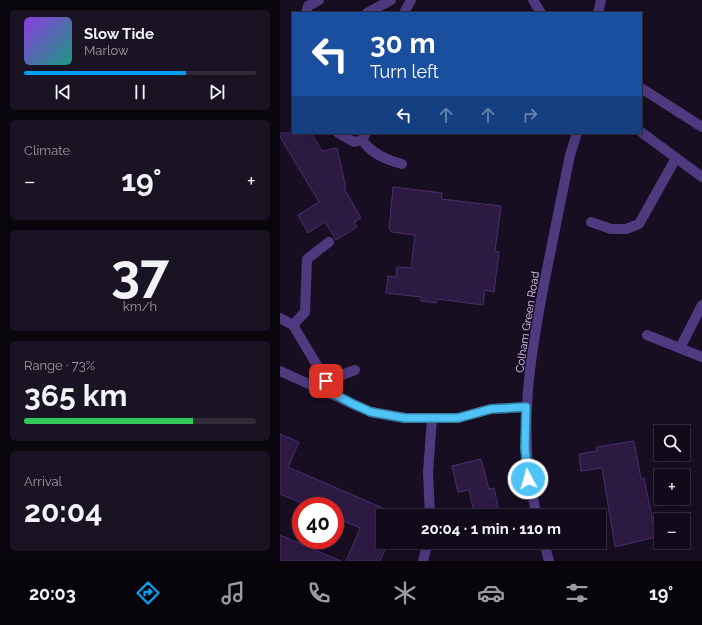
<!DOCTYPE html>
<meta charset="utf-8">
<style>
:root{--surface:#110a1a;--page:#1a1323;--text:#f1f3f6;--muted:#9c9aa2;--line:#302b39;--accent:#04a0f6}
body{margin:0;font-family:Raleway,sans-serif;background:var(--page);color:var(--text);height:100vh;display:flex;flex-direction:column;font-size:15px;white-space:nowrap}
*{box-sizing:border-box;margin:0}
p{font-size:13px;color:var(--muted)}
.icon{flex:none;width:22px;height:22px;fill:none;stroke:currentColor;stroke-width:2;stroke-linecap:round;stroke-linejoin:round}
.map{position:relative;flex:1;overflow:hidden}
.sheet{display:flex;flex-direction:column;gap:10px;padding:10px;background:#09060e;width:280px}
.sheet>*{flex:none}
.guide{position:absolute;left:12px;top:12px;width:350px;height:122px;border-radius:0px;box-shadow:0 4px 16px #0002,0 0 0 1px var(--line);background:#1a4fa0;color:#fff;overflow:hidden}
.tools{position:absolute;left:374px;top:425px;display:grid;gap:8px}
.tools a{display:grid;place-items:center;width:36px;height:36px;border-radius:0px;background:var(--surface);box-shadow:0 4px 16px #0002,0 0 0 1px var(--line);font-size:20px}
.speed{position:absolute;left:12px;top:497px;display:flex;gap:8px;font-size:20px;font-weight:700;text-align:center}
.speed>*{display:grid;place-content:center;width:52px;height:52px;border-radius:50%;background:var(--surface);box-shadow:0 4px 16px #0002,0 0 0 1px var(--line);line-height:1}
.speed .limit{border:6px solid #d22;background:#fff;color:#111}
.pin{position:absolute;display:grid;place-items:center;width:34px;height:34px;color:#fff;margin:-17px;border-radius:8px;box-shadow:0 2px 6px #0006}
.me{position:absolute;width:44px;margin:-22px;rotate:354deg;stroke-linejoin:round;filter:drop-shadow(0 0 3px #0008)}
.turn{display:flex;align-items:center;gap:14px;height:84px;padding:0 12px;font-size:18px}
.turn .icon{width:52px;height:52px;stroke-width:2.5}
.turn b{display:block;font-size:28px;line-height:34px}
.lanes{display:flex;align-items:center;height:38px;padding:0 12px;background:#0003;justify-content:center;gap:20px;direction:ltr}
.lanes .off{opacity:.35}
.big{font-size:30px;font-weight:700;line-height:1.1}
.sheet .widget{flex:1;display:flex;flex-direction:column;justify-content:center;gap:6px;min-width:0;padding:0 14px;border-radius:6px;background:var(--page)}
.sheet .dial{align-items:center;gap:0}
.dial b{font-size:52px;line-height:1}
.song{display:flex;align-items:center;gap:12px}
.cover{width:48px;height:48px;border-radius:6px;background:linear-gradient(135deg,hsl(270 70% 55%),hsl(170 70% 35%))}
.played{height:4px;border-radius:2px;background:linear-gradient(90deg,var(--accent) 70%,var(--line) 70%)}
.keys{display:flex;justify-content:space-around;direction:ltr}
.heat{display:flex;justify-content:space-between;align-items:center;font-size:22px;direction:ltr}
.charge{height:6px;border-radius:3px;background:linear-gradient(90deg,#34c759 73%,var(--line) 0)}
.trip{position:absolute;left:96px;top:509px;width:230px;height:40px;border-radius:0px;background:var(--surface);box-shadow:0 4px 16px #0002,0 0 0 1px var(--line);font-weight:700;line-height:40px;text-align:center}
.menu{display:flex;height:64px;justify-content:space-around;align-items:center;background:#07040a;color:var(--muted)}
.menu .icon{width:28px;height:28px}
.menu .on{color:var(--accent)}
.menu b{font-size:18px;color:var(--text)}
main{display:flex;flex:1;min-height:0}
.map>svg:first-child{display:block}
.building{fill:#2d1a43;stroke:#4b2d6e}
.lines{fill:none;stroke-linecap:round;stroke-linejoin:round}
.service{stroke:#4f3a80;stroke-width:10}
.minor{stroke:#4f3a80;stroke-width:10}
.tertiary{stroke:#4f3a80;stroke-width:10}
.route-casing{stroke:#337fa1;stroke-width:10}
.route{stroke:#4fc3f7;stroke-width:7}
.labels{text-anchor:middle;stroke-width:3;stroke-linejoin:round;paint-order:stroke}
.street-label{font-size:11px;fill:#e1d0fe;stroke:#170e22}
</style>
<main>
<section class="sheet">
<div class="widget">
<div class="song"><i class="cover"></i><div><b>Slow Tide</b><p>Marlow</p></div></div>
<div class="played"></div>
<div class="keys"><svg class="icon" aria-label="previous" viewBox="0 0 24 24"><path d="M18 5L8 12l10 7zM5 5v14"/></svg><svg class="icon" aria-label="pause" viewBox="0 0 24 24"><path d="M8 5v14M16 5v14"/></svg><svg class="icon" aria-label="next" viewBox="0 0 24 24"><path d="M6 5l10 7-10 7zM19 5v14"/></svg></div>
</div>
<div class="widget"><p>Climate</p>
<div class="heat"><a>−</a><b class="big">19°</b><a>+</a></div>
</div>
<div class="widget dial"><b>37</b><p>km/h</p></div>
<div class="widget"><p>Range · 73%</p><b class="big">365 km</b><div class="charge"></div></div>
<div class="widget"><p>Arrival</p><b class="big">20:04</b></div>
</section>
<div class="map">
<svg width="422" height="561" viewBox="0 0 422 561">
<rect width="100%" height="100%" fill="#170e22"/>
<!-- building -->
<g class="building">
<path d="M0,133H31L42,151L57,148L66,188H64L81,218L74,222L77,227L56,240L45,222L28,233L18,215L39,202L0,137Z"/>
<path d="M113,187L162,193L161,199L221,206L215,251L219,252L214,292L205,290L203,305L157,299L156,303L141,301V297L106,293L108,276L116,277L117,267L131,268L135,235L112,232L109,229Z"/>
<path d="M0,434L19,442L8,467L119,515V516H103V542H108L100,561H66L80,528L55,517V506H29L0,494Z"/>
<path d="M354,441L361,479L364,478L376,537L335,547L322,468L301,471L299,454L317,451V447Z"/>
<path d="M201,459L209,489L214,488L220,516H195L189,490L178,492L172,466Z"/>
<path d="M0,535L61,561H0Z"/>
</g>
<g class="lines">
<!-- service -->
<g class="service">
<path d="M26,13L28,6L39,0"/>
<path d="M87,13L111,0"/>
<path d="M124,13L131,0"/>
<path d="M361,88L422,127"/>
<path d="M58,133L74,142L82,140L86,133"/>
<path d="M82,140C92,154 106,160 122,164"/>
<path d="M311,222L331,229H346L359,224L396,158"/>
<path d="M0,318L13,325L54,394"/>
<path d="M13,325L25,312L27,259L49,242"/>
<path d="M0,371L91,412L125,418H178L211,409L246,407"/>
<path d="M46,381L75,370"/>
<path d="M150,516L148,472L152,419"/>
<path d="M143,561L148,542"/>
</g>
<!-- minor -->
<g class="minor">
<path d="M318,13L321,0"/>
<path d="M367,335L422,357"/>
<path d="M400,348L422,305"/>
</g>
<!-- tertiary -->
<g class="tertiary">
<path d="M253,0L261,13"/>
<path d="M361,132L422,177"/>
<path d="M257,516C236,436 250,354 266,274C274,234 282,194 290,155L297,133"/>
<path d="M264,542L269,561"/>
</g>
</g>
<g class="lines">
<!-- route casing -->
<g class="route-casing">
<path id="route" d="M46,381L54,394L73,404L91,412L125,418H178L211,409L246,407L245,448L248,479"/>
</g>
<!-- route -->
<use href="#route" class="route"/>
</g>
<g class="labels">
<!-- street labels -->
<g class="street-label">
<text transform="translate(247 322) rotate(-81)" y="4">Colham Green Road</text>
</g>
</g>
</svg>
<div class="tools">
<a><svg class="icon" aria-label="search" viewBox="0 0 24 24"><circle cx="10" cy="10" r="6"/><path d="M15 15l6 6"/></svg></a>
<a>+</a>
<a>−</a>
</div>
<div class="speed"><div class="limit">40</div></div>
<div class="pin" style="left:46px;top:381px;background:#d93025"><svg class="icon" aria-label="arrive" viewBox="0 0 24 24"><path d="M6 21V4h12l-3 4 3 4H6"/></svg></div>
<svg class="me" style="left:248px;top:479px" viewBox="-20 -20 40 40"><circle r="17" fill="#4fc3f7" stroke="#fff" stroke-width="3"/><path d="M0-11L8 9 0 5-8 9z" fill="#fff"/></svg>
<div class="trip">20:04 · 1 min · 110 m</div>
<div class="guide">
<div class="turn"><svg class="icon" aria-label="left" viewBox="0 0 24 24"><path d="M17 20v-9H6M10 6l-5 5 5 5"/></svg><div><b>30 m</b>Turn left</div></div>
<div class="lanes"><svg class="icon" aria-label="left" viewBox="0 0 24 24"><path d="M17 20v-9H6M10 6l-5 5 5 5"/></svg><svg class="icon off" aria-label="ahead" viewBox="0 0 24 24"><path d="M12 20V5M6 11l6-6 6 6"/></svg><svg class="icon off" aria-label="ahead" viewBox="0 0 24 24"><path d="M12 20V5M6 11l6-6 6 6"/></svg><svg class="icon off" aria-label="right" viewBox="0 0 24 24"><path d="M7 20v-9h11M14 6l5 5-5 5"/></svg></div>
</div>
</div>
</main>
<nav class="menu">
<b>20:03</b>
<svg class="icon on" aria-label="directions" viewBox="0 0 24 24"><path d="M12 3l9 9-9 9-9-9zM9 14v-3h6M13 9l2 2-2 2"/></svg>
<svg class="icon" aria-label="music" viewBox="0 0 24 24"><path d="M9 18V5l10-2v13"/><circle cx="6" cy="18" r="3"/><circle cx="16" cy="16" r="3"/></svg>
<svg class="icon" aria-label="phone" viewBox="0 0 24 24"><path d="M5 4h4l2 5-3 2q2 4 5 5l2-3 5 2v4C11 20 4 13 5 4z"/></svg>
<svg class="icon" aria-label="climate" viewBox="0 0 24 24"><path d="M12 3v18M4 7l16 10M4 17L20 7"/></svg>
<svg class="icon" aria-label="car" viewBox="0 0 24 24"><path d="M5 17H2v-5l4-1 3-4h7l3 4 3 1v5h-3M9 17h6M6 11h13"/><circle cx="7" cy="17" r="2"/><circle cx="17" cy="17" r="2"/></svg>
<svg class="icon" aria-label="filters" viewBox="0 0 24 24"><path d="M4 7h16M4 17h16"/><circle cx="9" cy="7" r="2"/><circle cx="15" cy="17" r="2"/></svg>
<b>19°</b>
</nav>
